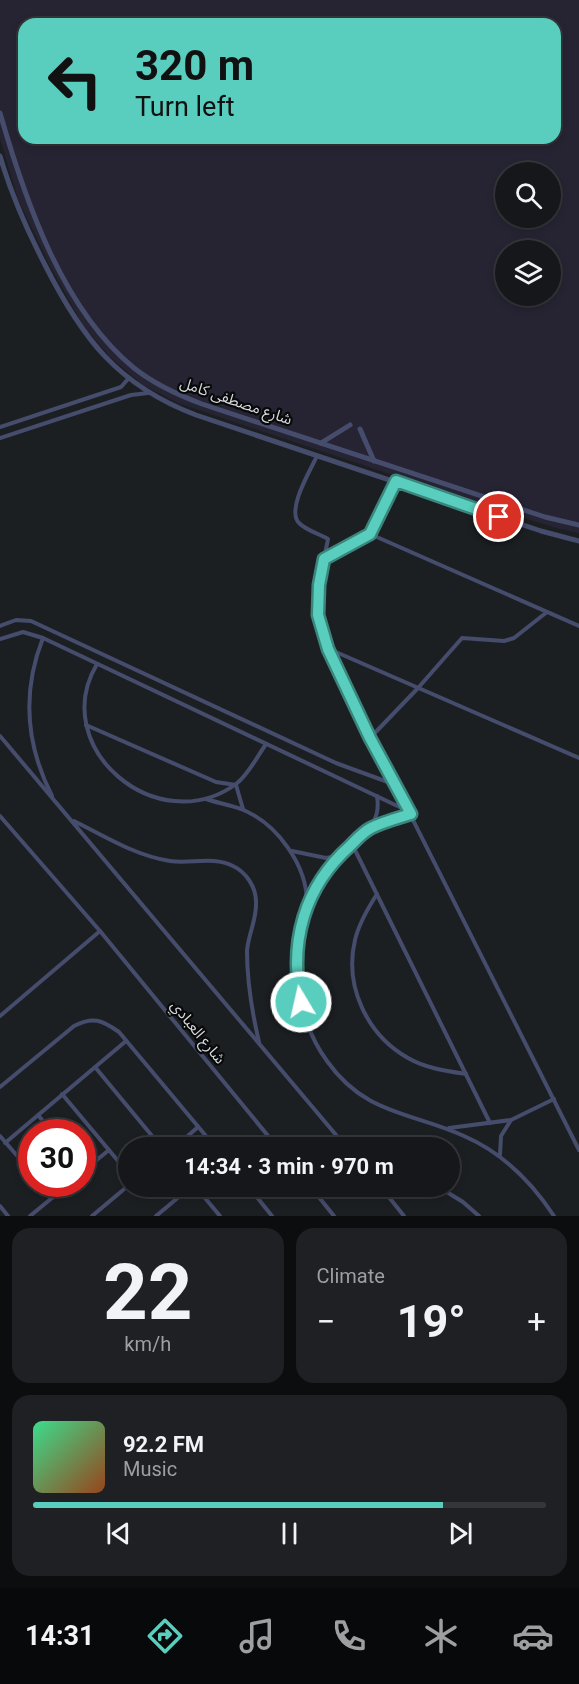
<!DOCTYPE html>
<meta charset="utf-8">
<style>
:root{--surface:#15171a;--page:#1e2023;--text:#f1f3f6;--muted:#9d9fa2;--line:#343639;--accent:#59cebe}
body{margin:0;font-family:Roboto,"Noto Sans Arabic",sans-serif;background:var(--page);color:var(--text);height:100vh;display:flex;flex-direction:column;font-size:22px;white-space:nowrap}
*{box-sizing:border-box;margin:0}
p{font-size:20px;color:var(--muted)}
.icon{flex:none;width:33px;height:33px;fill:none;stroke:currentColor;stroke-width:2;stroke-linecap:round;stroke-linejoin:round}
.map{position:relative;height:1216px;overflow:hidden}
.side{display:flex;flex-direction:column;gap:12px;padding:12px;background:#0c0d0e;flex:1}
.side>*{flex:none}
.hud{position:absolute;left:18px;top:18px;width:543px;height:126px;border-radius:18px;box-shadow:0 3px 9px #0003,0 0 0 2px var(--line);background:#59cebe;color:#111;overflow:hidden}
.fabs{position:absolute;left:495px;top:162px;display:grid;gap:12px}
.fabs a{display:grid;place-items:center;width:66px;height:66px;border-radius:50%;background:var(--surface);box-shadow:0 3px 9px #0003,0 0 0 2px var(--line);font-size:30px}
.speed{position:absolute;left:18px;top:1119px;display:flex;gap:12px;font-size:30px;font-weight:700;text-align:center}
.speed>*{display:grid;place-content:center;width:78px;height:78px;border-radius:50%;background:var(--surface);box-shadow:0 3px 9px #0003,0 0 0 2px var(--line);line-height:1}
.speed .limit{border:9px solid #d22;background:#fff;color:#111}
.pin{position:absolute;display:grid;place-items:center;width:51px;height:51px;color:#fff;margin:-26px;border:3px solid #fff;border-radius:50%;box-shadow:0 2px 6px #0007}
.me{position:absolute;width:66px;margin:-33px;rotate:351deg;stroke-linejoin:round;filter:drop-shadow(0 0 4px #0008)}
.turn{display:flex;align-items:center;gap:21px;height:126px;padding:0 18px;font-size:27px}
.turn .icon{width:78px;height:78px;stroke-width:2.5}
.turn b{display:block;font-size:42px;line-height:51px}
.big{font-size:45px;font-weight:700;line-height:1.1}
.side .card{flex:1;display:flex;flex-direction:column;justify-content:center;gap:9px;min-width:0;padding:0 21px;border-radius:18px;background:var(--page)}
.side .dial{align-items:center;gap:0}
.dial b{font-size:78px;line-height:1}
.song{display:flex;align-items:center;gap:18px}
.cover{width:72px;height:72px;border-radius:9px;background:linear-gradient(135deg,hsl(150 70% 55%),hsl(20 70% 35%))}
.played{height:6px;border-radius:3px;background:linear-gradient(90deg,var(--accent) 80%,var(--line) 80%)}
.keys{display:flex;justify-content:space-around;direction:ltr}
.heat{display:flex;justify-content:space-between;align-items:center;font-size:33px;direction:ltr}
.side .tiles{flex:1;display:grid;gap:12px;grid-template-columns:1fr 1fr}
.card:last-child{grid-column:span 2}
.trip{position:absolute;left:118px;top:1137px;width:342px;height:60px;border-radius:30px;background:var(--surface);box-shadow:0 3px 9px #0003,0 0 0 2px var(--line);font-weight:700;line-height:60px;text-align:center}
.dock{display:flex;height:96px;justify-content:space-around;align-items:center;background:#08090a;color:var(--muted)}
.dock .icon{width:42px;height:42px}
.dock .selected{color:var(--accent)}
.dock b{font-size:27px;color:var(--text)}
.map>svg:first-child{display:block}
.industrial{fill:#262333;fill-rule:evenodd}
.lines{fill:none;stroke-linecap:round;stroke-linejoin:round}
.minor{stroke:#464c6c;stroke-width:4}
.tertiary{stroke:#464c6c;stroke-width:5}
.route-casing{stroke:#3a867c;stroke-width:15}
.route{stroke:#59cebe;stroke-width:10}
.labels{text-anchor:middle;stroke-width:4.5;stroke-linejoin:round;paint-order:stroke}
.street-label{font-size:15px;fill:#d7d9db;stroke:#07090a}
</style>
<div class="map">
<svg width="579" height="1216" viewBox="0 0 579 1216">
<rect width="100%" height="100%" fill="#1c1f22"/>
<!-- industrial -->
<path class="industrial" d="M0,0H579V533L560,529L479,504L178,403L143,385L110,357L83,325L50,266L18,199L0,139ZM24,24H555V138H24ZM506,172H550V218H506ZM506,250H550V296H506Z"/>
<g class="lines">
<!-- minor -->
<g class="minor">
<path d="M0,427L121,387L128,379"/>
<path d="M0,438L131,395L148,393"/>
<path d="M317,456C311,469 286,510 299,523C307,531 318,533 328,539L324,559"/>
<path d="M395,482L370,534L324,559C311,598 321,630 336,667L579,1150"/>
<path d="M370,534L579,626"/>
<path d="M0,626L16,620L31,621L336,763L396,785"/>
<path d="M43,638C22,691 26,745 52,796"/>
<path d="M0,639L23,632L43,638L408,811"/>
<path d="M329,649L579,758"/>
<path d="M97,664C47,748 158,841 236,784C248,775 257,757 266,744"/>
<path d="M86,725L216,782L236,785L243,809"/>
<path d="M0,736L347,1148"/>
<path d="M370,738L418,688L462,638L504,641L514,638L547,612"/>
<path d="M206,799C218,803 230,805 241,809C277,823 308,866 307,905C306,929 294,952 296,977C299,1006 310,1038 327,1061C365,1115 411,1112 464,1136C503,1153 531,1181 554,1216"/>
<path d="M0,816L100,931L278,1148"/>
<path d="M74,821C104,836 136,856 170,861C191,864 213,856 233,866C246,872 256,887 256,902C257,919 248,935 247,951C247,982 252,1012 259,1042"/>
<path d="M370,828C377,817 379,809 377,796"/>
<path d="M352,844L490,1123"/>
<path d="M292,851L326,858L337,856"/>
<path d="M377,894C368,908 359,923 355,940C344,986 367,1035 408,1058C425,1068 446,1071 466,1074"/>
<path d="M307,904L326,871L339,856L370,828L411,814"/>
<path d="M0,1016L100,931"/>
<path d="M95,1067L162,1148"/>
<path d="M0,1087L74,1026C93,1016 102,1020 119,1032L216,1148"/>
<path d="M62,1094L129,1174"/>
<path d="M38,1115L52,1132"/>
<path d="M449,1128L511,1120L554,1099"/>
<path d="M0,1136L32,1173"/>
<path d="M5,1143L126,1041"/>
<path d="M174,1148L198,1127"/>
<path d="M500,1155L501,1136L511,1120"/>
<path d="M82,1172L109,1150"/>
<path d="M40,1184L52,1198"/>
<path d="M195,1186L220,1216"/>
<path d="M248,1186L272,1216"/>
<path d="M310,1186L334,1216"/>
<path d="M380,1186L404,1216"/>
<path d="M437,1186L463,1202L479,1216"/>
<path d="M0,1206L8,1216"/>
<path d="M30,1216L69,1184"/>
<path d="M92,1216L129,1185"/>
<path d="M156,1216L192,1186"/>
</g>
<!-- tertiary -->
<g class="tertiary">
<path d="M0,113C25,200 62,309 134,368C154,384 178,395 202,404L545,517L579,525"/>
<path d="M0,156C11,194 27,230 45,265C82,338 117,385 196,415L541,531L579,541"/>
<path d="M360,429L374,461"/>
<path d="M321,443L350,425"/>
</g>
</g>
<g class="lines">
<!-- route casing -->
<g class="route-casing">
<path id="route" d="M301,1002C289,942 304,887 350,846C356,840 363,832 371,828C383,822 398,818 411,814L370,738L328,649L318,615L319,585L324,559L370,534L396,481L499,517"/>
</g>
<!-- route -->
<use href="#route" class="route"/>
</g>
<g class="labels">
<!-- street labels -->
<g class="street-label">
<text transform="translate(236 401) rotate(19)" y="5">شارع مصطفى كامل</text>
<text transform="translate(198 1032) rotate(51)" y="5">شارع العبادي</text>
</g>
</g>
</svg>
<div class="fabs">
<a><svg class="icon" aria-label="search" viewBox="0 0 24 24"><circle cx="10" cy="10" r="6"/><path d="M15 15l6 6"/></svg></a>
<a><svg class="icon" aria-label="layers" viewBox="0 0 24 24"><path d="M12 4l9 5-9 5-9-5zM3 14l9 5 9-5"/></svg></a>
</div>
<div class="speed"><div class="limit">30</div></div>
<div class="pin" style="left:499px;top:517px;background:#d93025"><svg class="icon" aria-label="arrive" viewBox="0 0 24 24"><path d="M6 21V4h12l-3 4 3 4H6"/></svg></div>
<svg class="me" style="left:301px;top:1002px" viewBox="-20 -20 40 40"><circle r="17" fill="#59cebe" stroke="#fff" stroke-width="3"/><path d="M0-11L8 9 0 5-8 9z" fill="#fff"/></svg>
<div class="trip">14:34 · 3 min · 970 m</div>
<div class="hud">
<div class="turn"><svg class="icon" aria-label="left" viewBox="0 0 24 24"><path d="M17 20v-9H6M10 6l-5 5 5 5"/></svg><div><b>320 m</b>Turn left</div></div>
</div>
</div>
<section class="side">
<div class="tiles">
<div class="card dial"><b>22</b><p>km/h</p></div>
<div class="card"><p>Climate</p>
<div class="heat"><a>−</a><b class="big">19°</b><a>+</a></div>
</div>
<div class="card">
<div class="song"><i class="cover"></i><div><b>92.2 FM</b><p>Music</p></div></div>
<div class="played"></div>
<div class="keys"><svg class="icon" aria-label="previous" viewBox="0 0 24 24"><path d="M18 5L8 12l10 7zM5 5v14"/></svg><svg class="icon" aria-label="pause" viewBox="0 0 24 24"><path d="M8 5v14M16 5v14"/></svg><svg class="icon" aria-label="next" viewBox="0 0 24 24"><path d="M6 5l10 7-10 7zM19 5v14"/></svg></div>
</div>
</div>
</section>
<nav class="dock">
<b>14:31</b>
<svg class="icon selected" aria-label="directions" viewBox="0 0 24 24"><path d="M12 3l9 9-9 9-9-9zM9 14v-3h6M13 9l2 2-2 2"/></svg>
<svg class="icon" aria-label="music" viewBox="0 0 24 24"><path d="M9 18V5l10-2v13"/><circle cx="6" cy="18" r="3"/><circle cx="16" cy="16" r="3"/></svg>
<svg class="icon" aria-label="phone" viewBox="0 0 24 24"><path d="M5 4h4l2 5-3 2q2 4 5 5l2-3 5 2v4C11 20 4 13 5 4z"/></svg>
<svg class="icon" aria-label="climate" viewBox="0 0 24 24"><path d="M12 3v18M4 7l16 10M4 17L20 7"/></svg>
<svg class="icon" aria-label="car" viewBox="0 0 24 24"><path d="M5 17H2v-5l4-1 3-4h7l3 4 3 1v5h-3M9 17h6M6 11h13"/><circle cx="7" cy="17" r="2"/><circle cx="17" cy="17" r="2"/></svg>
</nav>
